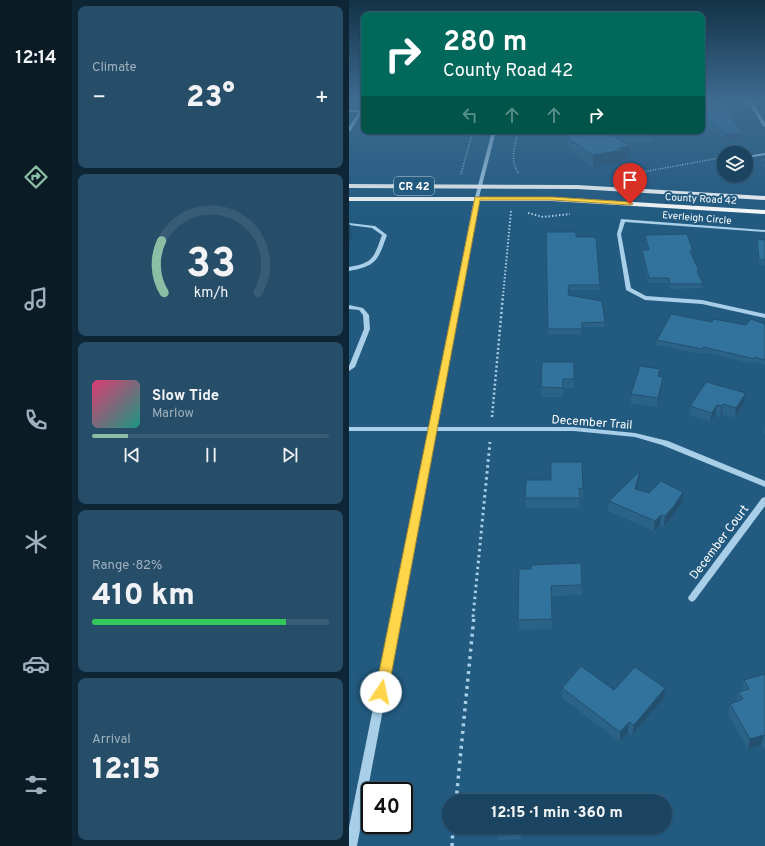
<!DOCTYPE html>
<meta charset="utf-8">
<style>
:root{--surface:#1a4460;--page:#274e69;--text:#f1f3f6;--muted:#9fb0bd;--line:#385c75;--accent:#8abfa5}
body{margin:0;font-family:Overpass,sans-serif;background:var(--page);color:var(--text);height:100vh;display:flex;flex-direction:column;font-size:15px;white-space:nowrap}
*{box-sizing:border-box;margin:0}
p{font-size:13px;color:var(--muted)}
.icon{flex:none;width:22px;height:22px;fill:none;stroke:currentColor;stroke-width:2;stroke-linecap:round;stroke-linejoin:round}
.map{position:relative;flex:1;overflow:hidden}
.details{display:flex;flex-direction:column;gap:6px;padding:6px;background:#0e2535;width:277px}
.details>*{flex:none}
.hud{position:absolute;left:12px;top:12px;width:344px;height:122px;border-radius:8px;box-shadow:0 1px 3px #0004,0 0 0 1px var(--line);background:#00695c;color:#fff;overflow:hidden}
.tools{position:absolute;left:368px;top:146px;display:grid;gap:8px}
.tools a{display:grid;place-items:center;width:36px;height:36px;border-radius:50%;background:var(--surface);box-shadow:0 1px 3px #0004,0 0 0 1px var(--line);font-size:20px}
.speed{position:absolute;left:12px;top:782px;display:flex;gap:8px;font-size:20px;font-weight:700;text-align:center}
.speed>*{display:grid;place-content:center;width:52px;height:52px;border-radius:50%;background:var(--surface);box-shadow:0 1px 3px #0004,0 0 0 1px var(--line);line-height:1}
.speed .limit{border:2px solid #111;border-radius:6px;background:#fff;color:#111}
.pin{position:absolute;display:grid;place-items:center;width:34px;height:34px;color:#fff;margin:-41px -17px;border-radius:50% 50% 50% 0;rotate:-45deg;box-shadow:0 0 4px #0007}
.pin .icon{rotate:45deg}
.me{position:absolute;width:44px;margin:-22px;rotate:11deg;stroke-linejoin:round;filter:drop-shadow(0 0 3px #0008)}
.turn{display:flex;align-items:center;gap:14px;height:84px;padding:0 16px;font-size:18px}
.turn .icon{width:52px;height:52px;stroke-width:2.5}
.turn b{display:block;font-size:28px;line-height:34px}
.lanes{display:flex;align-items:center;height:38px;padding:0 16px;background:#0003;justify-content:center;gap:20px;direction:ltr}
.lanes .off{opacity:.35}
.big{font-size:30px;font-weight:800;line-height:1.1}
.details .widget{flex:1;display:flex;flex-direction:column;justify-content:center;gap:6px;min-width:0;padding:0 14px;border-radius:8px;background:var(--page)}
.details .dial{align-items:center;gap:0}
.dial svg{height:104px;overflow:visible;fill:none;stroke:var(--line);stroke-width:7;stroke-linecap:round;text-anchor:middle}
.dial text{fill:var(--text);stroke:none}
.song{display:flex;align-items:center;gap:12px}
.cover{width:48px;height:48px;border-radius:6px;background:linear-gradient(135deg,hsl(340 70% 55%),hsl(170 70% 35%))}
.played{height:4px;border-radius:2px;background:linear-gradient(90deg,var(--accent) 15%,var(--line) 15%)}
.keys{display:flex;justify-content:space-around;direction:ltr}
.heat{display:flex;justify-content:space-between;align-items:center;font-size:22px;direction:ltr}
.charge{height:6px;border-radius:3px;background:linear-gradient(90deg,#34c759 82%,var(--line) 0)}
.trip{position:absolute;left:93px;top:794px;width:230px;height:40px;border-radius:20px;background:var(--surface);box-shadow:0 1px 3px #0004,0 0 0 1px var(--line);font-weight:800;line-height:40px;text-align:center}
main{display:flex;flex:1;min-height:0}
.menu{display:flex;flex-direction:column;width:72px;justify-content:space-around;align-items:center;background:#0a1b26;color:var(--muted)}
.menu .icon{width:28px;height:28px}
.menu .active{color:var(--accent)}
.menu b{font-size:18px;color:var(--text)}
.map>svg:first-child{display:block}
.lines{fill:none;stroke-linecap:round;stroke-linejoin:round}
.path-far4{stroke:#a8cfe7;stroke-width:1.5;stroke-dasharray:1 1.5;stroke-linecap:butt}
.path-far3{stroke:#a8cfe7;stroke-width:2;stroke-dasharray:1.5 2;stroke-linecap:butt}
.path-far2{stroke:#a8cfe7;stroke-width:2.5;stroke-dasharray:2 2.5;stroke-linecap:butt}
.path-far1{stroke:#a8cfe7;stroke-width:3;stroke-dasharray:2.5 3.5;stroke-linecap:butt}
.path{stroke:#a8cfe7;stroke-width:3.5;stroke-dasharray:3 4.5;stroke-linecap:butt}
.minor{fill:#a8cfe7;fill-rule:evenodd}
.highway{fill:#fff;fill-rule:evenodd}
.wall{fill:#2b6388}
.shaded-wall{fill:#23506f}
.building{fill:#32739e;stroke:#23506f}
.route{fill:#ffd54a;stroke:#a68a30}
.labels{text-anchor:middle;stroke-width:4;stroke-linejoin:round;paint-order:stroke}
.far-street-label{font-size:10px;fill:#fff;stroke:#225a80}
.shield{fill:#225a80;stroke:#bdced9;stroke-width:1}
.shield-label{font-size:11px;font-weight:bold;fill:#fff}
.street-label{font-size:12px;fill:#fff;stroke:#225a80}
</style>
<main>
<nav class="menu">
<b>12:14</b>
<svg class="icon active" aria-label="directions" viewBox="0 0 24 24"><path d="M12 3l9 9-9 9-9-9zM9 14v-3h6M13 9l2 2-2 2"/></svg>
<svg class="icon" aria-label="music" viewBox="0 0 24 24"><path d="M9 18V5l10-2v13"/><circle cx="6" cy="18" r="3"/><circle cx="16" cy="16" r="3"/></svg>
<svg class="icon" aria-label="phone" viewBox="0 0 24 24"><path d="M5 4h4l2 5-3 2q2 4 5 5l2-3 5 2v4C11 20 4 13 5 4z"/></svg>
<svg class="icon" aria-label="climate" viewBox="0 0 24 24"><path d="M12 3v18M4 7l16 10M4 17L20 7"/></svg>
<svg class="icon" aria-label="car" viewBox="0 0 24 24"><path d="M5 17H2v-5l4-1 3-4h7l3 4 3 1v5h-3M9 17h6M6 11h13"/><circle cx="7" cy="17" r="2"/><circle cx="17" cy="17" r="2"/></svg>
<svg class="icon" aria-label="filters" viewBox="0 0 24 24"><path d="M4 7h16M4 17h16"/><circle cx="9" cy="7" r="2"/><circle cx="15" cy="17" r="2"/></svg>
</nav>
<section class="details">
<div class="widget"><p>Climate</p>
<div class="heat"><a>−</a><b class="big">23°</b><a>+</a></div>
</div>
<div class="widget dial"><svg viewBox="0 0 100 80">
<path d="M14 69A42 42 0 1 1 86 69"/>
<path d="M14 69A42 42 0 0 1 12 29" stroke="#8abfa5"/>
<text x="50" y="56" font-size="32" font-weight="700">33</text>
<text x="50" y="72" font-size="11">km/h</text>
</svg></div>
<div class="widget">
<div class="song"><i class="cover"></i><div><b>Slow Tide</b><p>Marlow</p></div></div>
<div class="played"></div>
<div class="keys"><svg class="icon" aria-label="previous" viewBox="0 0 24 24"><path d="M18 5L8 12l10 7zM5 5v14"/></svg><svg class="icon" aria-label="pause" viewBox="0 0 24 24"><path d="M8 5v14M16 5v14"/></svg><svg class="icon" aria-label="next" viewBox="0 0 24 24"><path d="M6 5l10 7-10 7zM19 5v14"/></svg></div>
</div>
<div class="widget"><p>Range · 82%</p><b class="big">410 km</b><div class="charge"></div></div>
<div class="widget"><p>Arrival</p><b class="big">12:15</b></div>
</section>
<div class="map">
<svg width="416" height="846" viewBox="0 0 416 846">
<rect width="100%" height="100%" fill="#225a80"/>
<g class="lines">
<!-- path-far4 -->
<g class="path-far4">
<path d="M169,131C166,145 160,161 170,174"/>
<path d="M112,174L124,131"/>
<path d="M280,178L294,172L375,157"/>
</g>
<!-- path-far3 -->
<g class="path-far3">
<path d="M179,213L194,217L221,214"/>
<path d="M154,296L162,211"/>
</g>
<!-- path-far2 -->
<path class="path-far2" d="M143,417L154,295"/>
<!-- path-far1 -->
<path class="path-far1" d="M124,617L141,442"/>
<!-- path -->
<g class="path">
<path d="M107,801L125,616"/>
<path d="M103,846L104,827"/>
</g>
<!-- minor -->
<g class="minor">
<path d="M398,100H402L416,123V127L414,126Z"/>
<path d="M0,110H15V112H13L2,130L0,131V127L10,112H0Z"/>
<path d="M143,131H147L127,209L88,427H225L286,433L319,441L416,481V487L313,445L286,437L225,431H87L8,846H0V827L80,431H0V427H81L123,209Z"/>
<path d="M416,153V155L397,158V156Z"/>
<path d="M272,219L416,230V232L276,222L272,234L282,288L297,296L353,300L416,314V318L353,304L296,300L277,290L268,234Z"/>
<path d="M0,223L26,226L38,235C29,260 28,266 0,271V267C25,263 25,257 33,235L23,228L0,225Z"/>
<path d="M0,305L14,308L20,315L21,329L6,367L0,371V366L15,329L14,315L10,310L0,309Z"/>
<path d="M416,497V506L346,600L343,602L340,600L339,598L340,596L413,498Z"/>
</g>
<!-- highway -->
<g class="highway">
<path d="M0,184L228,185L416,196V200L228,189L0,188Z"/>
<path d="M0,197H203L416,210V214L203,201H0Z"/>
</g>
</g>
<!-- wall -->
<g class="wall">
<path d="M353,100H372V101L393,133L392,139L376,140L353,119Z"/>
<path d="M218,131H303L302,142L273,141L281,146L280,158L272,159V162L244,167L220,150Z"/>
<path d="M412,158H416V169L412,161Z"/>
<path d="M197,232L227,237L251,285V290H220V295L256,322V327H233L232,334H199Z"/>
<path d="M296,235L344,251L343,255L350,271V274L354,284L353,288L321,289L320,283H299L293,255V250H299L296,239Z"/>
<path d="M408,239L416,240V265L410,264L407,244Z"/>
<path d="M363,322L397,325L416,324V365L406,362L405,364L353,352L352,354L307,345L308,340Z"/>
<path d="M193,362L225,379V388H214V397H192Z"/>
<path d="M310,376L314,377L313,386L308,407L282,404V394Z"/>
<path d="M395,403L386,418L373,414L371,416L366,415L361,422L340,415L341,406Z"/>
<path d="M416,424V434H414Z"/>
<path d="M202,462L234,489V499L231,498V508H177L176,498L202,480Z"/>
<path d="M290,480L287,490L300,493L334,492L333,502L324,516L315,526L311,525L305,531L259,511L260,501Z"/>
<path d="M170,569L233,585V595L203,596V629L170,630L169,620Z"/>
<path d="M416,674V749H415L412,745L399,749L379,714L381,704L387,701L389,692L393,691L395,680Z"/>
<path d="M213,688L265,690L315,698L283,735L279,732L271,742L213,698Z"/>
<path d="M173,827L172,839L150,840V835Z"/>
</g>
<!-- shaded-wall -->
<g class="shaded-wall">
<path d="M393,133L392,139L376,140V134Z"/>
<path d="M281,146L280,158L272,159V162L244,167V155L270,148Z"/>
<path d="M1,223L3,236L0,244V225Z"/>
<path d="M314,377L313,386L308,407L309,398Z"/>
<path d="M397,393L395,403L386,418L387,408Z"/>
<path d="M374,404L373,414L371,416L373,406Z"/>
<path d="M368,405L366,415L361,422L363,413Z"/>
<path d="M291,471L290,480L285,499L286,489Z"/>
<path d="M334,492L333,502L324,516L315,526L316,516Z"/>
<path d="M312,515L311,525L305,531L306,521Z"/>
<path d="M316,688L315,698L283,735L285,725Z"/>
<path d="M280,722L279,732L271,742V732Z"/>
<path d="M415,735L412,745L399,749L401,739Z"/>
</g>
<!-- building -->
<g class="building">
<path d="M353,100H371L393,133L376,134L353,113Z"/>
<path d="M219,131H256L281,146L270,148L273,150L244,155L220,139Z"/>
<path d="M412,158H416V164Z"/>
<path d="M197,232H227V237H247L251,285H220L219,295L253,301L256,322L233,323V329H199Z"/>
<path d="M338,234L344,251H341L350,271H348L354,284H321L320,278H300L293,250H300L296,235Z"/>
<path d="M408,239L416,240V260H410Z"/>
<path d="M322,314L363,322L364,319L397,325L402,319L416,324V360L406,357V359L354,347L353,349L308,340Z"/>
<path d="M193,362H225V379H214V388L192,387Z"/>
<path d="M291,366L311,369L309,376L314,377L309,398L282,394Z"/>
<path d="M357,382L397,393L387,408L374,404L373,406L368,405L363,413L341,406Z"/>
<path d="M202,462H233L234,489L230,488L231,498H176L177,480H202Z"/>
<path d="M291,471L286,489L300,493L312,481L334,492L325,506L316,516L312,515L306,521L260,501Z"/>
<path d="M232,563L233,585L202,586L203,619L169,620L170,569H182V565Z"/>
<path d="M232,666L265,690L286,667L316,688L285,725L280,722L271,732L213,688Z"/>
<path d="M416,674V736L415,735L401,739L381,704L394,699L389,692L400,689L395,680Z"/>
<path d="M150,827H172V834L150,835Z"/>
</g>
<!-- sky -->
<linearGradient id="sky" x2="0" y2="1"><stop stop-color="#133246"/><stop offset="0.46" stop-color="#3e6b91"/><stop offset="1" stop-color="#3e6b91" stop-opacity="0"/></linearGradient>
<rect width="416" height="218" fill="url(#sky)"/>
<!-- route -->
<path class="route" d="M126,197H203L281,202L284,204L281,205L203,200H131L39,692L37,696L32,697L28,696L26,692Z"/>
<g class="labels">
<!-- far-street labels -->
<g class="far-street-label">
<text transform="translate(352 198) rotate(3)" y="4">County Road 42</text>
<text transform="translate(348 217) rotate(5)" y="4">Everleigh Circle</text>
</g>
<!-- shield labels -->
<rect class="shield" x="45" y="177" width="40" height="18" rx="3"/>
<g class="shield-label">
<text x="65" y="190">CR 42</text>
</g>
<!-- street labels -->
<g class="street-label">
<text transform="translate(243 422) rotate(4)" y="4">December Trail</text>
<text transform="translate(370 542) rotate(-53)" y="4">December Court</text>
</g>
</g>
</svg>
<div class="tools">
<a><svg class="icon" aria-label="layers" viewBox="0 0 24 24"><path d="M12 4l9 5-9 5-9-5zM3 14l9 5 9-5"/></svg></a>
</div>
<div class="speed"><div class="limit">40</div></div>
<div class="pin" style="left:281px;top:204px;background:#d93025"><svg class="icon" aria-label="arrive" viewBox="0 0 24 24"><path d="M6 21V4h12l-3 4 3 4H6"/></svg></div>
<svg class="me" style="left:32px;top:692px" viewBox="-20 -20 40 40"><circle r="19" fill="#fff"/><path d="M0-13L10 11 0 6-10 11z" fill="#ffd54a"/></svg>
<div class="trip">12:15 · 1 min · 360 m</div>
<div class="hud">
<div class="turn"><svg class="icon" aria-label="right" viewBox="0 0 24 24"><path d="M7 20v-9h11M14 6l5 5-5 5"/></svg><div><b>280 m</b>County Road 42</div></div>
<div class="lanes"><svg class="icon off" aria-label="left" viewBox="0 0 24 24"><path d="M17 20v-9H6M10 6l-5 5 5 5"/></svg><svg class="icon off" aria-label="ahead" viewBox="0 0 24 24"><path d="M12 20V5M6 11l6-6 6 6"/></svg><svg class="icon off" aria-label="ahead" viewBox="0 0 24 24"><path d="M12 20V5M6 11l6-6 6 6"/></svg><svg class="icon" aria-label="right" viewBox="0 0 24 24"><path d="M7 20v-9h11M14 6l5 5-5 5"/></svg></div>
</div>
</div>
</main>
